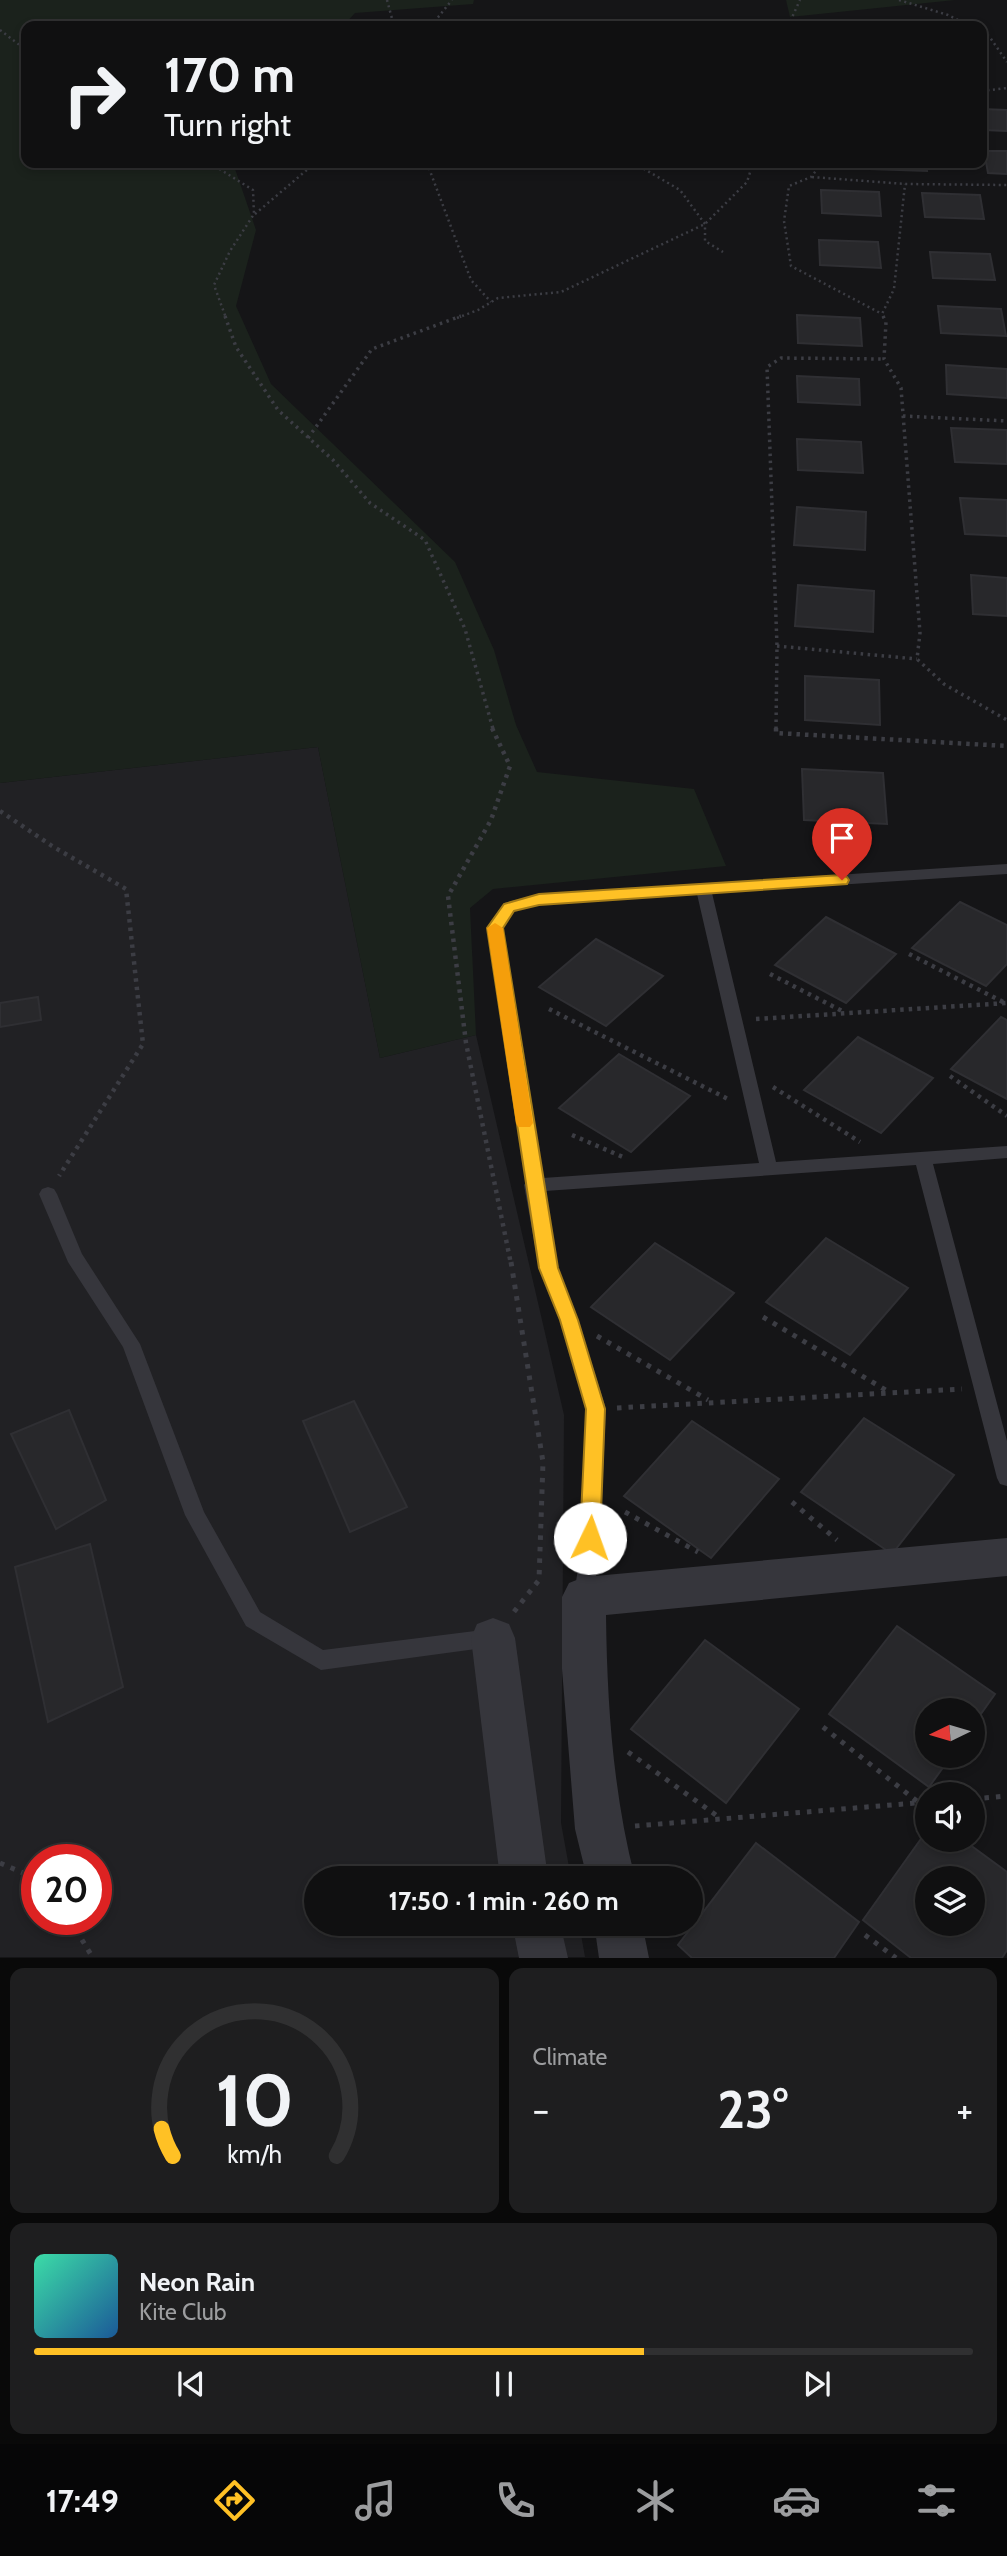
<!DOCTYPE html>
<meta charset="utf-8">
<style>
:root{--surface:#101011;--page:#1e1e1f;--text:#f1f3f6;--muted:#9c9d9f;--line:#303031;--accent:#ffc125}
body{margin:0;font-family:Cabin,sans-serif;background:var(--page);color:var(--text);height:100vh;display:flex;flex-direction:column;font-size:26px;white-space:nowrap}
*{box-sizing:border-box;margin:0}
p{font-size:23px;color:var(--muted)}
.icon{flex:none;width:38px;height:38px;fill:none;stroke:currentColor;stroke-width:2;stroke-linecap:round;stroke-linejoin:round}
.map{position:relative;height:1958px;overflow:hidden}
.drawer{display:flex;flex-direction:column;gap:10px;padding:10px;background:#090909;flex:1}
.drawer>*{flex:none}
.hud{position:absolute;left:21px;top:21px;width:966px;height:147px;border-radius:14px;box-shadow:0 4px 10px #0003,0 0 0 2px var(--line);background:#101011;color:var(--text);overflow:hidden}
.needle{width:46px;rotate:265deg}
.tools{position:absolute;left:915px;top:1698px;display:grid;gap:14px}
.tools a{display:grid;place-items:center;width:70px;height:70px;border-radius:50%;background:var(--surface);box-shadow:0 4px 10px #0003,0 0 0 2px var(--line);font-size:35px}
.speed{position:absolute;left:21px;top:1844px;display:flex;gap:14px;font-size:35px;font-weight:700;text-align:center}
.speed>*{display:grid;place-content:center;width:91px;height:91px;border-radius:50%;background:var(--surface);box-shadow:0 4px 10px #0003,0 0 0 2px var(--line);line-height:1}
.speed .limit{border:10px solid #d22;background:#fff;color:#111}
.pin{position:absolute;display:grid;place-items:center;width:60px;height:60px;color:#fff;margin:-72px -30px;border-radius:50% 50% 50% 0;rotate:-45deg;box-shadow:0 0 7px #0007}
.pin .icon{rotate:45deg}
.me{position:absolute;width:77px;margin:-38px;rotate:3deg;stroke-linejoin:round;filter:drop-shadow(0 0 5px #0008)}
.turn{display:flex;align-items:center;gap:24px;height:147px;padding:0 28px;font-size:32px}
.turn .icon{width:91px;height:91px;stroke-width:2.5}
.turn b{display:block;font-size:49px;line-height:60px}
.big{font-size:52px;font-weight:700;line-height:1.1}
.drawer .card{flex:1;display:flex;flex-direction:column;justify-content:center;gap:10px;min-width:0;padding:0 24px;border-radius:14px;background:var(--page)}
.drawer .dial{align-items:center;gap:0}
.dial svg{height:182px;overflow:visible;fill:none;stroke:var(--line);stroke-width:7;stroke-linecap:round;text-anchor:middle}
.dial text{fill:var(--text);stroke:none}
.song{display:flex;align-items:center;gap:21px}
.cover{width:84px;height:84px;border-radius:10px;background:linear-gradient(135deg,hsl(160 70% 55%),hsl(210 70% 35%))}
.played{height:7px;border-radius:4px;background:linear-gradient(90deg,var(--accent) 65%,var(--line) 65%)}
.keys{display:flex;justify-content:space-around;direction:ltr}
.heat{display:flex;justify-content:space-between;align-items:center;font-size:38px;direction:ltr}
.drawer .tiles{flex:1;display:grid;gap:10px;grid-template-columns:1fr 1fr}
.card:last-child{grid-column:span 2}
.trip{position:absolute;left:304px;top:1866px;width:399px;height:70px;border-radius:35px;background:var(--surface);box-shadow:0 4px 10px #0003,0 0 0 2px var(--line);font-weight:700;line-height:70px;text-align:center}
.menu{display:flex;height:112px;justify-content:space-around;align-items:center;background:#060607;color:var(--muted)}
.menu .icon{width:49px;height:49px}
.menu .current{color:var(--accent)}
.menu b{font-size:32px;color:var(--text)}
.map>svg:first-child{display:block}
.built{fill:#212124;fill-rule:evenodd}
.green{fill:#1b221c}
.building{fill:#28282b;stroke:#2f2f33;stroke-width:2;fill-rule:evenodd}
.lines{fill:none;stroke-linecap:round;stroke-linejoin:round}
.path-far3{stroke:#3c3d44;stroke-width:2.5;stroke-dasharray:2 3.5;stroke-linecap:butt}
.path-far2{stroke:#3c3d44;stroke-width:3.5;stroke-dasharray:2.5 4.5;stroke-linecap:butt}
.path-far1{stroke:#3c3d44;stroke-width:4.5;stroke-dasharray:3.5 5;stroke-linecap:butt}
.path{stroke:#3c3d44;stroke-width:5;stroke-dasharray:4.5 7;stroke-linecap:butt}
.service{fill:#36363c;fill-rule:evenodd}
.minor{fill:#36363c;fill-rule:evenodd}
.route{fill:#ffc125;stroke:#a67d18;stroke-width:2}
.slow{fill:#f59e0b}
</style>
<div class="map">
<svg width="1007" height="1958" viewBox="0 0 1007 1958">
<rect width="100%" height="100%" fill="#151517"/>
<!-- built -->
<path class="built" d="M318,747L380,1058L476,1035L564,1415L561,1823L571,1878H317V1923H579L585,1957H0V783ZM37,1860H96V1920H37Z"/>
<!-- green -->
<g class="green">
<path d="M0,0H474L473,4L355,13L343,26H26V163H233L256,230L236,306L271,384L455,562L494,650L516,725L537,772L694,789L726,866L493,889L470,908L476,1035L380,1058L318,747L0,783Z"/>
<path d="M786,0H955L790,17Z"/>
</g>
<!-- building -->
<g class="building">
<path d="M982,109L1007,110V131L984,130Z"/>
<path d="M984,151H1007V174L988,173Z"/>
<path d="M870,163H926L927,171L870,169Z"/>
<path d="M821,190L879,192L881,216L822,213Z"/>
<path d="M922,193L980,195L984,219L925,217Z"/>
<path d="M819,240L878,242L881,268L820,265Z"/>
<path d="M930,252L990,254L995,280L933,278Z"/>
<path d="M938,306L1001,309L1006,336L941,333Z"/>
<path d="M797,315L860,318L862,346L798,343Z"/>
<path d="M946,365L1007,369V398L947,394Z"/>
<path d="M797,376L859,379L860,405L798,402Z"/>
<path d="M951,428L1007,430V464L955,462Z"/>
<path d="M797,439L861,442L863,473L798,470Z"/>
<path d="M960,498L1007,500V536L965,534Z"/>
<path d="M797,507L866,512L865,550L794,545Z"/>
<path d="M971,575L1007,578V616L973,614Z"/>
<path d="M798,585L874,591L873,632L795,626Z"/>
<path d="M805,676L879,680L880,725L805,720Z"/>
<path d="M802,769L883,773L887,824L804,820Z"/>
<path d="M960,902L1007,925V964L986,986L912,948Z"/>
<path d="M826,917L896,954L846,1003L775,965Z"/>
<path d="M596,939L663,976L606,1026L539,987Z"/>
<path d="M38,997L41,1020L0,1027V1003Z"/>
<path d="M1001,1017L1007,1020V1099L951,1069Z"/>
<path d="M858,1037L933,1078L881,1133L804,1090Z"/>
<path d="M619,1054L690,1096L631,1152L559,1108Z"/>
<path d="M826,1238L908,1288L850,1355L766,1302Z"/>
<path d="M655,1243L734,1293L670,1360L591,1307Z"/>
<path d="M354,1401L407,1507L350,1532L303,1421Z"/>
<path d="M69,1410L106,1500L56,1529L11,1434Z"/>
<path d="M864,1418L954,1475L892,1554L801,1492Z"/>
<path d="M692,1421L779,1479L711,1558L624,1496Z"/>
<path d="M90,1544L123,1687L48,1722L15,1567Z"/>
<path d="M897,1626L995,1694L973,1725V1710H928V1755H952L929,1787L829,1714Z"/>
<path d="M705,1640L799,1709L726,1803L631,1729Z"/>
<path d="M928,1829V1839H962L1007,1872V1950L1002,1958H911L863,1920ZM928,1878H973V1923H928Z"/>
<path d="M756,1843L859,1922L834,1958H692L678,1945Z"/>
</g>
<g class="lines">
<!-- path-far3 -->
<g class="path-far3">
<path d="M387,0L394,26"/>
<path d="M899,0L948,15L970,26"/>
<path d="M431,26L452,0"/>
<path d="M788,26L800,0"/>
<path d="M0,30L26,50"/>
<path d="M982,33L989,36L1007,62"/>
<path d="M982,91L1007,88"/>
<path d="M210,163L253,190L254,214L230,251L214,285L226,318"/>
<path d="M427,163L471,280L491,302"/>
<path d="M634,163L680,190L705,224V241L723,252"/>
<path d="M822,163L811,177L789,186L784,221L791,266L882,314"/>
<path d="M812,177L905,184L1007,185"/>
<path d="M255,214L315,163"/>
<path d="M457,318L478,310L498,298L561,292L705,224L747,182L753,163"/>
<path d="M884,318L882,314L894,289L905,184"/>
</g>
<!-- path-far2 -->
<g class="path-far2">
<path d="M225,316L236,347L278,410L333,460L370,503L425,540L465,629L493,729"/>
<path d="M883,316L886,322L884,359L901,388L920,633L917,659L944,684L1007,720"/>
<path d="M903,416L1007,421"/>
<path d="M308,438L372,349L461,316"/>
<path d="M777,646L917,659"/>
<path d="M776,729L777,646L767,367L781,358L884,359"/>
</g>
<!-- path-far1 -->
<g class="path-far1">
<path d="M492,728L510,766L491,820L448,896L466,1043L511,1264"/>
<path d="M776,728V733L1007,746"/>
<path d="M0,811L52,846L126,889L143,1044L59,1176"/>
<path d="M909,954L1005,1003"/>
<path d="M770,974L844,1012"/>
<path d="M549,1009L730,1100"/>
<path d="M756,1019L1007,1003"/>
<path d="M950,1076L1007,1116"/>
<path d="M773,1087L860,1142"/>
<path d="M572,1135L623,1157"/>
</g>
<!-- path -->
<g class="path">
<path d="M511,1262L543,1462L539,1580L513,1613"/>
<path d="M763,1317L889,1392"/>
<path d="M597,1336L708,1400"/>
<path d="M617,1408L962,1389"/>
<path d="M792,1502L837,1540"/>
<path d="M625,1512L698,1552"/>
<path d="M823,1727L918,1802"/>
<path d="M628,1752L720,1818"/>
<path d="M973,1799L1007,1796"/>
<path d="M635,1826L928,1802"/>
<path d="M0,1863L37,1879"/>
<path d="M70,1920L93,1958"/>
<path d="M865,1935L896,1958"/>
</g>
<!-- service -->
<g class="service">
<path d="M1007,864V874L712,893L776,1162L1007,1146V1158L933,1164L1007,1441V1486L1000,1484L997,1478L916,1165L545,1191L557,1268L578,1320L606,1409L599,1561L591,1603L584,1605L577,1603L574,1596L579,1561L586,1409L560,1320L539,1268L524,1185L526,1182L487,928L504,903L539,894ZM697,894L759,1163L543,1178L503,928L514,911L539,904Z"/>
<path d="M48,1187L54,1189L57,1194L82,1254L140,1344L204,1512L260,1612L323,1650L491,1629L498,1632L501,1639L498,1646L321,1670L246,1626L185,1515L123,1347L68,1262L39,1194L42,1189Z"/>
</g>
<!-- minor -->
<g class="minor">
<path d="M1007,1538V1576L606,1615C607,1702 613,1793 635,1878H587L575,1829L562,1669V1597L569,1583L584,1577Z"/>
<path d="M493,1618L509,1624L515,1638L548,1878H500L471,1638L477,1624Z"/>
<path d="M512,1923H560L568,1958H519Z"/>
<path d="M594,1923H642L649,1958H599Z"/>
</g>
</g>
<!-- route -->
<path class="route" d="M842,875L847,877L849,880L847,884L539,905L514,911L503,928L558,1268L578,1320L605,1409L600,1538L597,1545L590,1547L583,1545L580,1538L586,1409L560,1320L539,1268L487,928L504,904L539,894Z"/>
<!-- slow -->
<path class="slow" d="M495,923L503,928L533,1123L530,1127H518L516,1123L487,928Z"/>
</svg>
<div class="tools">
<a><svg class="needle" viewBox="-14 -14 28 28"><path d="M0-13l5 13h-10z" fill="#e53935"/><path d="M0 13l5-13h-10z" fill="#9c9d9f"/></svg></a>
<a><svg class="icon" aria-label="sound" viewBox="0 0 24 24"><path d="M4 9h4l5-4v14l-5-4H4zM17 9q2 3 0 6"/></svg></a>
<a><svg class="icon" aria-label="layers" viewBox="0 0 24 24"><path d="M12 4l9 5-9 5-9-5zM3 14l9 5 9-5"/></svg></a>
</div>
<div class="speed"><div class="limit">20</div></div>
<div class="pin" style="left:842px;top:880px;background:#d93025"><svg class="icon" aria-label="arrive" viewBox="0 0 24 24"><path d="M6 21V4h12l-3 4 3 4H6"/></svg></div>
<svg class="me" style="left:590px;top:1538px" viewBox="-20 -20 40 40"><circle r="19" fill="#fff"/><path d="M0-13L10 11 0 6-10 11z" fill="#ffc125"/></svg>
<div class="trip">17:50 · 1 min · 260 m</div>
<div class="hud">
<div class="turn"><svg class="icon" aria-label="right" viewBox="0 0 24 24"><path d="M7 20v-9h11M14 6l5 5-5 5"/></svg><div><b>170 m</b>Turn right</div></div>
</div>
</div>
<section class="drawer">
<div class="tiles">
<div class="card dial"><svg viewBox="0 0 100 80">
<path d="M14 69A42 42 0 1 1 86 69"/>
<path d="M14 69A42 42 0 0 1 9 57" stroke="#ffc125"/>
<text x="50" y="56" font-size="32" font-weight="700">10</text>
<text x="50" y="72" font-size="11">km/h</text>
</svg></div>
<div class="card"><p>Climate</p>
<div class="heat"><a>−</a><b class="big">23°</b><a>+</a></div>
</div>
<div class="card">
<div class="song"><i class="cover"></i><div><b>Neon Rain</b><p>Kite Club</p></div></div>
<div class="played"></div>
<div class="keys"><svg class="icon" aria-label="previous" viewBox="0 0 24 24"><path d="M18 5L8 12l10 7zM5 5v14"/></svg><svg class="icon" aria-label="pause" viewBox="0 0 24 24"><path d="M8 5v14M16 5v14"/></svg><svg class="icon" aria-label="next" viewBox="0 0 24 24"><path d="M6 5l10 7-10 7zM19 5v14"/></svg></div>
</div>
</div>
</section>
<nav class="menu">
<b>17:49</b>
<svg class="icon current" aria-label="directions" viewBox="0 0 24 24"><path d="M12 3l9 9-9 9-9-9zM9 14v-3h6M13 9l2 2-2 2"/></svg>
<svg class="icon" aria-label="music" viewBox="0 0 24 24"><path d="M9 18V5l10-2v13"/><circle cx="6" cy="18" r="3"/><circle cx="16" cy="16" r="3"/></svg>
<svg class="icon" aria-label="phone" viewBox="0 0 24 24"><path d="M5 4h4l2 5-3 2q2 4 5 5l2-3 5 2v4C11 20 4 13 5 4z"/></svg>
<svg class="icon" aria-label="climate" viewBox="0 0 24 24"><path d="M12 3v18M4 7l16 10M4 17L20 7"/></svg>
<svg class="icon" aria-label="car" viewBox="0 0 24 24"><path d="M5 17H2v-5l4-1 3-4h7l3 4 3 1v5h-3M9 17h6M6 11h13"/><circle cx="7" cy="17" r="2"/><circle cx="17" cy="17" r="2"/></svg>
<svg class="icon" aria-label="filters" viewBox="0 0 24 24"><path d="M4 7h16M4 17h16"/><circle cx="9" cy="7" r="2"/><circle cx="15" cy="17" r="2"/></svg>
</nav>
